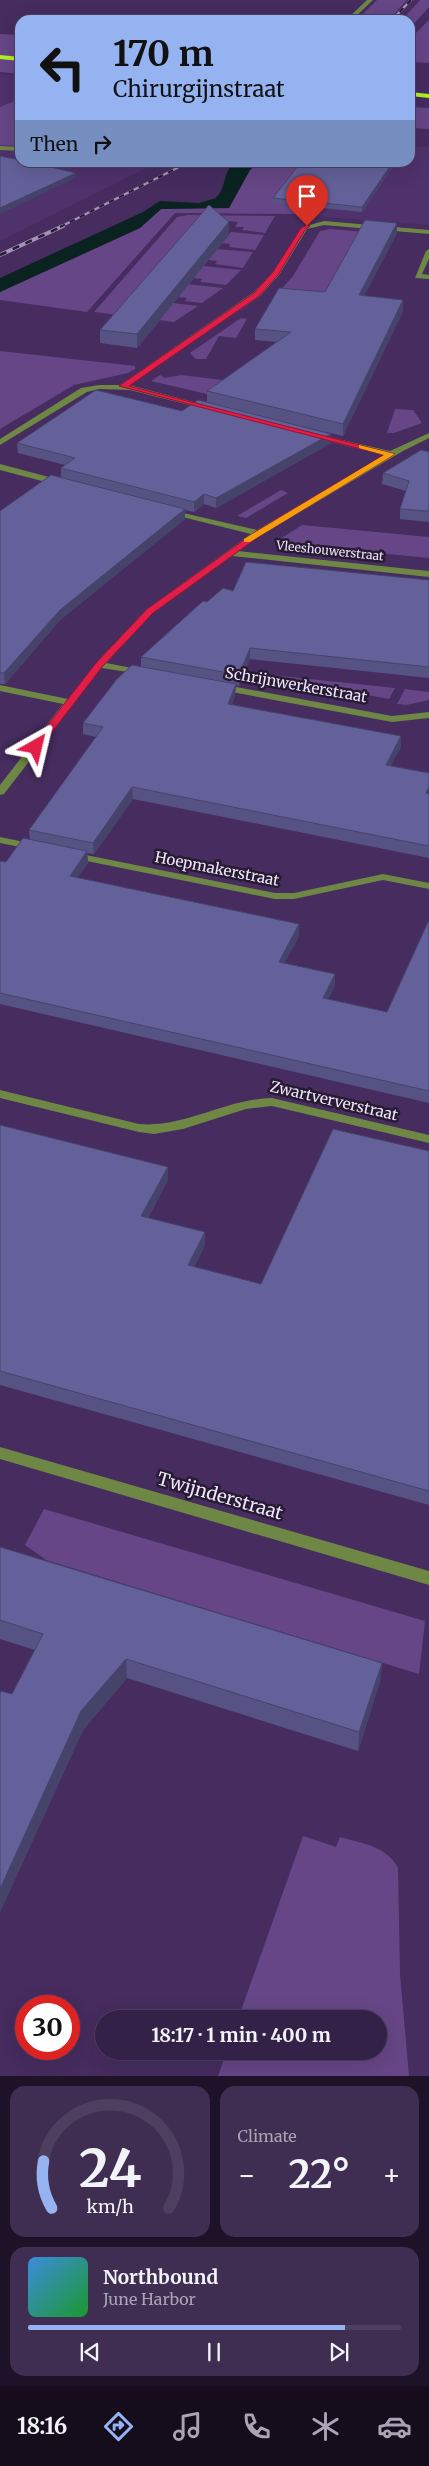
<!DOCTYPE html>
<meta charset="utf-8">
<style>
:root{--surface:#342147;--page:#3f2e52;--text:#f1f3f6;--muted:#a9a3b4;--line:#4e3e60;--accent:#95b2f1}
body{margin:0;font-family:Merriweather,serif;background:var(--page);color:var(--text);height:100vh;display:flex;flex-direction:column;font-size:19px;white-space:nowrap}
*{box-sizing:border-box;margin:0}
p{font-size:16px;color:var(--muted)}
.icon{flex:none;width:28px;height:28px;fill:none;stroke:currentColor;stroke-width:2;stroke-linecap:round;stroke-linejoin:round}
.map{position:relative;height:2076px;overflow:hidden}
.details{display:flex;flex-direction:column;gap:10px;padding:10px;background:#1d1227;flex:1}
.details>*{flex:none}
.banner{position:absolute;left:15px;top:15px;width:400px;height:152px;border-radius:15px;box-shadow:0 5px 20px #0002,0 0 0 1px var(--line);background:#95b2f1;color:#111;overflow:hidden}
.speed{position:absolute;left:15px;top:1995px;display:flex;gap:10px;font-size:25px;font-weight:700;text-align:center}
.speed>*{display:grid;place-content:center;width:65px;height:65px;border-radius:50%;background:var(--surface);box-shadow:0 5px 20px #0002,0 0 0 1px var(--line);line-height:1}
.speed .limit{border:8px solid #d22;background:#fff;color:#111}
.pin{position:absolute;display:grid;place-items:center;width:42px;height:42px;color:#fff;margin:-51px -21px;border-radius:50% 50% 50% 0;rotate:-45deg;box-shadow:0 0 5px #0007}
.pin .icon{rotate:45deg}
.me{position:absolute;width:55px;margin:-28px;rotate:37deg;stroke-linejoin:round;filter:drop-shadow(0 0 4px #0008)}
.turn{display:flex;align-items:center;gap:18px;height:105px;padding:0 15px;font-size:22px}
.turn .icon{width:65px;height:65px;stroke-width:2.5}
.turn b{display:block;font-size:35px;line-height:42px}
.then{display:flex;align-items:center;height:48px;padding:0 15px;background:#0003;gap:10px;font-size:19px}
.big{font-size:38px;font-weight:700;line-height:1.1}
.details .card{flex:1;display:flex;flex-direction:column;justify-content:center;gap:8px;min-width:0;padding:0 18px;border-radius:15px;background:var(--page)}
.details .dial{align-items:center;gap:0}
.dial svg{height:130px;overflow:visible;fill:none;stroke:var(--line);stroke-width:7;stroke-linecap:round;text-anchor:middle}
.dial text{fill:var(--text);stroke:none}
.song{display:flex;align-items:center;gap:15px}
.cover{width:60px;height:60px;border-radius:8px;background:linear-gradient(135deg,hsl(210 70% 55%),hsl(130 70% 35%))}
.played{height:5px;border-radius:2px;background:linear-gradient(90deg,var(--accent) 85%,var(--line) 85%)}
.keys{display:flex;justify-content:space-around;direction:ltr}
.heat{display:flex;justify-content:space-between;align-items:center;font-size:28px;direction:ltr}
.details .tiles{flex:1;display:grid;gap:10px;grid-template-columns:1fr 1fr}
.card:last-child{grid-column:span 2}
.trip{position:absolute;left:95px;top:2010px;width:292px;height:50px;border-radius:25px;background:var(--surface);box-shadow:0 5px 20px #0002,0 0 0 1px var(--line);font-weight:700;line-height:50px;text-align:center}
.menu{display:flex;height:80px;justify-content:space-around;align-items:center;background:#150d1c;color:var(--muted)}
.menu .icon{width:35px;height:35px}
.menu .selected{color:var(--accent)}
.menu b{font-size:22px;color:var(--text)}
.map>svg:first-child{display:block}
.built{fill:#4f316b}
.green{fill:#664686}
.water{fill:#0a2321}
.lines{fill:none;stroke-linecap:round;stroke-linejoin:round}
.minor{fill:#6e8744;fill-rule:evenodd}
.highway{fill:#b4ef21;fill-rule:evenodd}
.rail-far1-casing{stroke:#a391b6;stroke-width:2.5}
.rail-casing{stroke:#a391b6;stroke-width:4}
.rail-far1{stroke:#271b32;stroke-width:2;stroke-dasharray:5.5;stroke-linecap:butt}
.rail{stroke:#271b32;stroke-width:2.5;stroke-dasharray:7;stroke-linecap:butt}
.wall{fill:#565384}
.shaded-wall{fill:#46436b}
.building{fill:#646099;stroke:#46436b}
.route{fill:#e11d48;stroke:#92132f}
.slow{fill:#f59e0b}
.labels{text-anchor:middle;stroke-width:5;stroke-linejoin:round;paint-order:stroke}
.far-street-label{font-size:12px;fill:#efe4fd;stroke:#271b32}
.street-label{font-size:15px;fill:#efe4fd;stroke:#271b32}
.near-street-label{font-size:18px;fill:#efe4fd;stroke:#271b32}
</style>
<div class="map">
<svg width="429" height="2076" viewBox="0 0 429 2076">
<rect width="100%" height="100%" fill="#462c5f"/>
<!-- built -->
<g class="built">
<path d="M0,74L20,76V162L157,163L0,241Z"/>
<path d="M410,146L429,147V225L289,214L272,163L410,162Z"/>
</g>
<!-- green -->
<g class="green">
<path d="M377,0H407L389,20H357Z"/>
<path d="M420,0H429V7L410,28V20H402Z"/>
<path d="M429,20V63L410,62V39Z"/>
<path d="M0,34L20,35V74L0,72Z"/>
<path d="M20,99V146L0,145V107Z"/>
<path d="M410,107L429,108V129L410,128Z"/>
<path d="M257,163H305L301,206L295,214L175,213L87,312L0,300V292L140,228L161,209L229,208L250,170Z"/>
<path d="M188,215L275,216L265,233L242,230L244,227H235L238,222L207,219L173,303L198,306L174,322L94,312L177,217Z"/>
<path d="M330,229L376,233L329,296L277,294L293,276L320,231Z"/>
<path d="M231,232L264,235L255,250L229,247L230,244L221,243Z"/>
<path d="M217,249L253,252L243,268L215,264L217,261L208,260Z"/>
<path d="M203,266L241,270L226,285L200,282L202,279L193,278Z"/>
<path d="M188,284L223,288L202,303L185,301L187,298L178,297Z"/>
<path d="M241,318L247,319L236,338L219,336L206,359H196L190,353Z"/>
<path d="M0,351L135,366V369L128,373L74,385L0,429Z"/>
<path d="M160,375L165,378L181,375L272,386L263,407L151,381Z"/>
<path d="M395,409L413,410L422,423L394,433H387Z"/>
<path d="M281,490L288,493L246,518L237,516Z"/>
<path d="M302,525L429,537V558L274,543Z"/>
<path d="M272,675L395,688L389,699L271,677Z"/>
<path d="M405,689L429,692V700L406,705L397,704Z"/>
<path d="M44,1509L425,1621L419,1674L46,1560L25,1545Z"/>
<path d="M303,1836L336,1847L340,1837C361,1843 387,1846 398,1868L400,1974L409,2076H218L227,2051H379V2019H238Z"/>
</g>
<!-- water -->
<path class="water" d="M234,162L257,163L250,170L229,208L161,209L140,228L0,292V278L143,212L160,201L199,203L216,198C227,186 222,175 234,162Z"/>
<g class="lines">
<!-- minor -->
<g class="minor">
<path d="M367,0H373L352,20H346Z"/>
<path d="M0,146L20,147V151L0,150Z"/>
<path d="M324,221L429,230V234L324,225L307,229L279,275L260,296L129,385L209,406V410L130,390L99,389L87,392L0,445V439L81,388L99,385H120L254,292L273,272L302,227Z"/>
<path d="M429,249V259L422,274L429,275V279L415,278L426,251Z"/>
<path d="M312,433L390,451L429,433V438L403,451L261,535L238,551L429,571V577L232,556L153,613L106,663L148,671V675L101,668L4,794L0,795V785L63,704L0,691V685L68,699L96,663L147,609L251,534L166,513V509L257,530L384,455L312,437Z"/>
<path d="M0,464L64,481L65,483L61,486L0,470Z"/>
<path d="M220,684L392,716L429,712V718L392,722L216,689L215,687Z"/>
<path d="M0,837L39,845L41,847L35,850L0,843Z"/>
<path d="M71,852L275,893H294L383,874L429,883V889L383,880L294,899H275L67,857L65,855Z"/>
<path d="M0,1090L139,1124C186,1128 225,1099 272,1098L429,1135V1143L272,1106L246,1109L183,1129L154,1134L139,1132L0,1098Z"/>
<path d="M0,1447L429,1571V1585L0,1459Z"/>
</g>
<!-- highway -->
<g class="highway">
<path d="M0,55L20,57V61L0,59Z"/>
<path d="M410,92L429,94V98L410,96Z"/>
</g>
<!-- rail-far1 casing -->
<g class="rail-far1-casing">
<g id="rail-far1">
<path d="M392,20L411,0"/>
<path d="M60,227L189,162"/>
</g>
</g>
<!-- rail casing -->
<g class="rail-casing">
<path id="rail" d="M0,255L63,226"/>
</g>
<!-- rail-far1 -->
<use href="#rail-far1" class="rail-far1"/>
<!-- rail -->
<use href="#rail" class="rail"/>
</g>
<!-- wall -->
<g class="wall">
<path d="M301,162H396L362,212L273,203V198Z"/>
<path d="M229,222V235L137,348L100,343V330Z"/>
<path d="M397,233L364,296L403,311L343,436L300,426L331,443L216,508L204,504L194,512L185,510V519L60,620L5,684H0V511L61,478V468L65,465L18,453L17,443L182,411L207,402V391L277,342L255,340V329L325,292Z"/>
<path d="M429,452V522L400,519V509L406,491L382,484L383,473Z"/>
<path d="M429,580V678L250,659L239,686L236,685L235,695L232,704L401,747L390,766L429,773V858L133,799L94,854L87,853L88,863L77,878L299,936L284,963L335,986L328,999L387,1012L429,920V1103L0,1004V861L6,862L30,840L29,830L96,737L83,734V723L141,667V657L207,602L233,591Z"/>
<path d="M0,1125L168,1167V1180L148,1218L205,1245L194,1267L261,1284L429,1151V1505L0,1385Z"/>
<path d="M0,1547L382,1663L380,1682L358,1751L127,1678L83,1730L0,1912V1694H12L35,1650L0,1639Z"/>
</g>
<!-- shaded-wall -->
<g class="shaded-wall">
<path d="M393,162H396L362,212V207Z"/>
<path d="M76,173V178L0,214V208Z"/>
<path d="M229,222V235L137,348V334Z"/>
<path d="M397,223V233L359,306V295Z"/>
<path d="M403,300V311L343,436V424Z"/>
<path d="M331,434V443L216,508V498Z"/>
<path d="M204,494V504L194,512V502Z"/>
<path d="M185,509V519L60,620L5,684L4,673L60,610Z"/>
<path d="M250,648V659L239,686V675Z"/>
<path d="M236,684L235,695L228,715V704Z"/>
<path d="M401,736V747L385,776L386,765Z"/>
<path d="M132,787L133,799L94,854L93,843Z"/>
<path d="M429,787V796L426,793Z"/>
<path d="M87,851L88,863L70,888V876Z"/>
<path d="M299,924V936L279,974V962Z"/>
<path d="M335,974V986L322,1010L323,998Z"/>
<path d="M168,1167V1180L142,1229L141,1216Z"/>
<path d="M205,1232V1245L188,1279V1265Z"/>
<path d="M126,1659L127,1678L83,1730L0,1912V1889L81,1711Z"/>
<path d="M382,1663L380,1682L358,1751L359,1732Z"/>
</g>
<!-- building -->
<g class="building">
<path d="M0,156L20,160V162H30L76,173L0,208Z"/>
<path d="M301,162H393L362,207L273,198Z"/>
<path d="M209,205L229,222L137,334L100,330Z"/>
<path d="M365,220L397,223L359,295L403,300L343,424L207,391L291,332L255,329L279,288L325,292Z"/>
<path d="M96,390L182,411L198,400L331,434L216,498L204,494L194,502L61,468L75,458L17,443Z"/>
<path d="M421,450L429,452V511L400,509L409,481L383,473Z"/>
<path d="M51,475L185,509L60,610L4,673H0V511Z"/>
<path d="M246,562L429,580V667L250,648L239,675L141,657L203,601L207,602L223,588L233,591Z"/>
<path d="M132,665L236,684L228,704L401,736L386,765L429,773V787L426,793L429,794V846L132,787L93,843L29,830L103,727L83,723L117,679Z"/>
<path d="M23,838L87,851L70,876L299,924L279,962L335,974L323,998L387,1012L429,920V1091L0,993V861L6,862Z"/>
<path d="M0,1125L168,1167L141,1216L205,1232L188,1265L261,1284L333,1129L429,1151V1491L0,1371Z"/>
<path d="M0,1547L382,1663L359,1732L126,1659L81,1711L0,1889V1694L1,1691L12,1694L43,1634L0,1620Z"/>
</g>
<!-- route -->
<path class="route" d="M307,225L310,226L305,230L278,275L259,296L129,386L395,454L261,535L153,613L102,667L39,749H32V745L96,663L147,609L255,532L384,455L119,386L254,293L273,272L301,228Z"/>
<!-- slow -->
<path class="slow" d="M359,445L395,454L250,542H244V539L384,455L359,448Z"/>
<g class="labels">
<!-- far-street labels -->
<g class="far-street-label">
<text transform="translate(330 551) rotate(6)" y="4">Vleeshouwerstraat</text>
</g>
<!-- street labels -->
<g class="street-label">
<text transform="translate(296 685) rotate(10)" y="5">Schrijnwerkerstraat</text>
<text transform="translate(217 869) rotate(11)" y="5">Hoepmakerstraat</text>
<text transform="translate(334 1101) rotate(13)" y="5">Zwartververstraat</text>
</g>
<!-- near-street labels -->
<g class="near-street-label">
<text transform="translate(220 1496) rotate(16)" y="6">Twijnderstraat</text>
</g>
</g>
</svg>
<div class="speed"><div class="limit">30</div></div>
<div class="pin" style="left:307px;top:226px;background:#d93025"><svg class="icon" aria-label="arrive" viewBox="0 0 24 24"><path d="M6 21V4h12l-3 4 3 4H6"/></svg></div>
<svg class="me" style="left:36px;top:747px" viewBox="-20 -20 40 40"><path d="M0-17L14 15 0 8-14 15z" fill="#e11d48" stroke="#fff" stroke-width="4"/></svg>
<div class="trip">18:17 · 1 min · 400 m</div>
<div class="banner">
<div class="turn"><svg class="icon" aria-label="left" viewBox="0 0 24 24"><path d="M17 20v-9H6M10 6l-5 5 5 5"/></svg><div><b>170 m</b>Chirurgijnstraat</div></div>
<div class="then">Then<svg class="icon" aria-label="right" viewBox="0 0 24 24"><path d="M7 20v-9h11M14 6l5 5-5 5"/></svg></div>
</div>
</div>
<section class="details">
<div class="tiles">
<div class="card dial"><svg viewBox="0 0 100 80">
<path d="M14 69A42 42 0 1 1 86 69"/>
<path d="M14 69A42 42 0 0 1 9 40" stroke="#95b2f1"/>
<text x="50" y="56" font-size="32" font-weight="700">24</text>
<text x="50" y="72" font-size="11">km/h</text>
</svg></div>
<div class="card"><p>Climate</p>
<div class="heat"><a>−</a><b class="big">22°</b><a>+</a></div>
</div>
<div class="card">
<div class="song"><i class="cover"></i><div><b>Northbound</b><p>June Harbor</p></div></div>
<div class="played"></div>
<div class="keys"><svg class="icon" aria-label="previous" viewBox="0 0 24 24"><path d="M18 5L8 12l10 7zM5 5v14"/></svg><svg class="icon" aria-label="pause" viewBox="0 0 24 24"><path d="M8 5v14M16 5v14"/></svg><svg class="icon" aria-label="next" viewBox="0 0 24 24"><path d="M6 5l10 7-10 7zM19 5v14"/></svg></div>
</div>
</div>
</section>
<nav class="menu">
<b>18:16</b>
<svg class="icon selected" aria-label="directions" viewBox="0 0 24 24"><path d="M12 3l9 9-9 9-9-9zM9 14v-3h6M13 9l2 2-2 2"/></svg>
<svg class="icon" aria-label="music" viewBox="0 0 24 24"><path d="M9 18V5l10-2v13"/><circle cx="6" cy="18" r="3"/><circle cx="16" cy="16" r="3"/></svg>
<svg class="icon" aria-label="phone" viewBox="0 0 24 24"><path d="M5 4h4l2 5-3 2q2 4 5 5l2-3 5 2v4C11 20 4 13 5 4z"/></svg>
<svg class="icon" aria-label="climate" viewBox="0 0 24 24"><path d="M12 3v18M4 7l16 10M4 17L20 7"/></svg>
<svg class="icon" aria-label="car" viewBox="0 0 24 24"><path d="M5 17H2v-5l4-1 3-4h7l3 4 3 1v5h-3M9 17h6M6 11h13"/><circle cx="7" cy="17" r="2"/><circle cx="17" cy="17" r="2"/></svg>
</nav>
